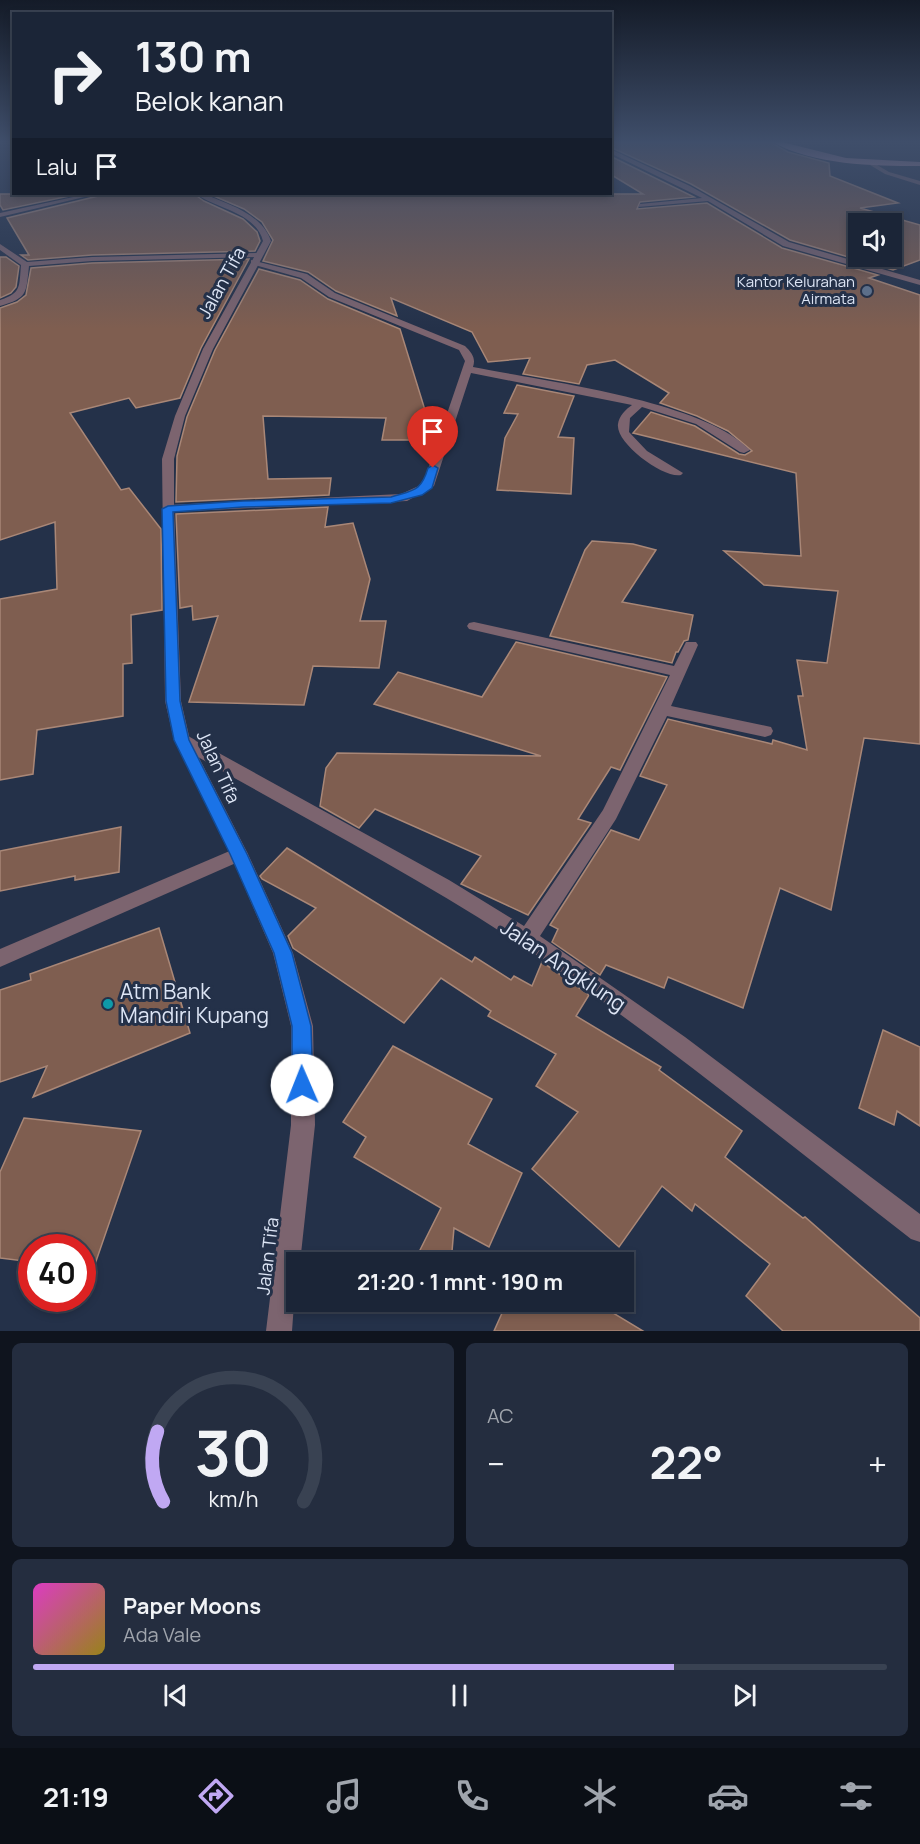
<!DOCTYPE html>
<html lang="id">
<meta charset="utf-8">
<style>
:root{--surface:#1b2537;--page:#242d3f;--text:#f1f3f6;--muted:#a0a5ad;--line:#394252;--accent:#c0a8f3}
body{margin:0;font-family:Manrope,sans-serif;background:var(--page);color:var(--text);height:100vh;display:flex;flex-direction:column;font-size:22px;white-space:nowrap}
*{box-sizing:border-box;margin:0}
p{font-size:20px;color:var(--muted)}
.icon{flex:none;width:33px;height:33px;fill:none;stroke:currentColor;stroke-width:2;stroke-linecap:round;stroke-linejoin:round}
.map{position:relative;height:1331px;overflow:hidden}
.panel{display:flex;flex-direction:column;gap:12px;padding:12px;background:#0f141e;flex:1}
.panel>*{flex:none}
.banner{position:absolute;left:12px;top:12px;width:600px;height:183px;border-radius:0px;box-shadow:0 3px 9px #0003,0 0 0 2px var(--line);background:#1b2537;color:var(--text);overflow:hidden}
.tools{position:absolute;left:848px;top:213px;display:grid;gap:12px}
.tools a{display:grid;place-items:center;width:54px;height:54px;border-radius:0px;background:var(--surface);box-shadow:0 3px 9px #0003,0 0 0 2px var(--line);font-size:30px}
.speed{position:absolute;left:18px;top:1234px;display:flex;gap:12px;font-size:30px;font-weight:700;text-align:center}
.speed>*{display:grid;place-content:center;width:78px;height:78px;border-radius:50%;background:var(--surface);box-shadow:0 3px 9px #0003,0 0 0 2px var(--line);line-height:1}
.speed .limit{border:9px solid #d22;background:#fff;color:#111}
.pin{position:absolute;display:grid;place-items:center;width:51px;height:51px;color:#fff;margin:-62px -26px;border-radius:50% 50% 50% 0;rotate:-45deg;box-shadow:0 0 6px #0007}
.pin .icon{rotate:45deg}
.me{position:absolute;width:66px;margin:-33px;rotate:359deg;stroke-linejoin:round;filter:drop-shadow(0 0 4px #0008)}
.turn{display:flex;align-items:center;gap:21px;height:126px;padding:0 24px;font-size:27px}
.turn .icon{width:78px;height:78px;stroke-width:2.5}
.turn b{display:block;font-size:42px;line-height:51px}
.then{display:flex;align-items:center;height:57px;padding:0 24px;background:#0003;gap:12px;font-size:22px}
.big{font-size:45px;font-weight:700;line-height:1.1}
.panel .tile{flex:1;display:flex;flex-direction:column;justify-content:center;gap:9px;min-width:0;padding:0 21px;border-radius:9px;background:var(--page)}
.panel .dial{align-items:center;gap:0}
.dial svg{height:156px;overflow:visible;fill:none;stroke:var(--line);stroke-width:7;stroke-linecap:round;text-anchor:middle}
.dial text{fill:var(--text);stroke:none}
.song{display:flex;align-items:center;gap:18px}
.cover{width:72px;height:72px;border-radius:9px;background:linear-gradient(135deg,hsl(310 70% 55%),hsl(50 70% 35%))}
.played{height:6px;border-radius:3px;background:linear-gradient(90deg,var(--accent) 75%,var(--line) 75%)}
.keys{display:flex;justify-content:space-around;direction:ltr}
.heat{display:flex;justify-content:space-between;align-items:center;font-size:33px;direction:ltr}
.panel .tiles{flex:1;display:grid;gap:12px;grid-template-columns:1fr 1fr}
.tile:last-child{grid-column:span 2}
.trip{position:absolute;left:286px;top:1252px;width:348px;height:60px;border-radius:0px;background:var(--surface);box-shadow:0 3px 9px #0003,0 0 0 2px var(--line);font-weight:700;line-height:60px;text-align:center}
.menu{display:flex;height:96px;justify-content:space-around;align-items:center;background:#0b0f16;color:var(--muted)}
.menu .icon{width:42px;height:42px}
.menu .on{color:var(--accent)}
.menu b{font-size:27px;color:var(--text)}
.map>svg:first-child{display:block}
.building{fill:#7f5e50;stroke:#a98777;stroke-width:1.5;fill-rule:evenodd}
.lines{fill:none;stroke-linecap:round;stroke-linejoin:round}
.minor{fill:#7c646f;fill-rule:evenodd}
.tertiary{fill:#7c646f;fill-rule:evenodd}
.trunk{fill:#d4a0b9;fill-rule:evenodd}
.route{fill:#1a73e8;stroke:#114b97;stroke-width:1.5}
.service-dot{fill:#5c6f8a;stroke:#243149;stroke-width:2}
.culture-dot{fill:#0f9aa8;stroke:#243149;stroke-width:2}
.labels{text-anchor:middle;stroke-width:6;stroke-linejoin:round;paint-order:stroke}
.far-poi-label{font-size:15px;fill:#dde5f5;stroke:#243149;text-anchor:end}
.street-label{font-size:18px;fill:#dde5f5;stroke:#243149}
.near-street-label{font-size:21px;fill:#dde5f5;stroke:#243149}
.near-poi-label{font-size:21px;fill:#dde5f5;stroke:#243149;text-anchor:start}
</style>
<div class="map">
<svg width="920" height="1331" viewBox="0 0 920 1331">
<rect width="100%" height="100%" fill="#243149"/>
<!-- building -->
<g class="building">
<path d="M610,142H770L788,152L829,163L830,176L898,203L860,208L920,225V260L893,270L790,240L691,184L610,147ZM858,224H891V256H858Z"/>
<path d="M610,156L694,197L640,202L637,209L707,203L782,248L878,275L869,278L920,295V744L864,738L831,910L780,888L743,1008L668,977L664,988L606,965L600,975L552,942L558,929L550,925L611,830L639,840L667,785L640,776L668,719L772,744L773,740L807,750L798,696H803L797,660L827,663L838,591L764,585L724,551L801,556L796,473L633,433L651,412L695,426L739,454L745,455L752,451L728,431L697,416L660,403L669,393L615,360L587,365L579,384L523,374L530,358L488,362L472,332L391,298L397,316L336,291L308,272L263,261L273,240L262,222L244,209L209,194H643L610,174Z"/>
<path d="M0,194H79L3,210L0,205Z"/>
<path d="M99,194H194L204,201L243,219L257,232L260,241L255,251L92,255L28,260L21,255H29L7,218L98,196Z"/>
<path d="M0,257H6L19,266L16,287L11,293L0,298Z"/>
<path d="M249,259L201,348L180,398L136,408L129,398L70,413L121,490L129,488L161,529L162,610L131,615L132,663L123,664V716L37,730L33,774L0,780V599L57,589L55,522L0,540V308L17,302L26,295L31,268L92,263Z"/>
<path d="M259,269L300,280L328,299L400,329L429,423L427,440H382L386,418L263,416L268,479L331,478L329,495L176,502L177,456L187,417L215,350Z"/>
<path d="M517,385L574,396L558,437L574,438L571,494L497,490L505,438L518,414L504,413Z"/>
<path d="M328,507L325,527L353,523L370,579L360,621H386L379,668L313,666L304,705L189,702L218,616L193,620L192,606L180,608L176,514Z"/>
<path d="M592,541L633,544L656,550L622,602L693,615L688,640L684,641L678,652H676L672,663L550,636L585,550Z"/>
<path d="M516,642L667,677L620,770L611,767L578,819L591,823L528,915L461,884L481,856L375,809L359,828L320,806L326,768L337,753L541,756L374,704L398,672L482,697Z"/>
<path d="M121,827L119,872L75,880V876L0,891V851Z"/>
<path d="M287,848L472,962L475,957L511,980L514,976L532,986L542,962L589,995L576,1016L661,1067L659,1070L742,1131L725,1157L803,1218L805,1217L920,1318V1331H783L746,1296L770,1264L695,1204L692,1211L662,1186L619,1247L532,1169L578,1112L536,1086L556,1054L488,1016L491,1011L441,978L404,1023L293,948L288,936L316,908L262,879L260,876Z"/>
<path d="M159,928L190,1033L33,1097L47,1066L0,1082V990L31,980L30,974Z"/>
<path d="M883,1030L920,1047V1126L897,1111L894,1125L859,1108Z"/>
<path d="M393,1046L492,1099L468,1144L522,1173L489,1247L454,1228L451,1263H400L401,1257L416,1258L441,1208L354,1157L366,1137L343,1122Z"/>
<path d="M24,1118L141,1131L93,1270L82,1269V1248H32V1262L0,1258V1172Z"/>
<path d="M507,1302H595L643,1331H494Z"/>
</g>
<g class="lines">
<!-- minor -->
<g class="minor">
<path d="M610,149L690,186L789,242L920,280V285L783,246L708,201L638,207L640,204L702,198L610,153Z"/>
<path d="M872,162L889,172L920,181V185L885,174L870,165Z"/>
<path d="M87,194H97L0,217V213Z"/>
<path d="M0,244L27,262L92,257L259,253L263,255L259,257L92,261L29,266C26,293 28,298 0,306V300C22,293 19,286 21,265L0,250Z"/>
<path d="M251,260L307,274L335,293L465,346C472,353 476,358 473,367C543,381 702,400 750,450L744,453L740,452L696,424L642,407L630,418L629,432L647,451L683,473L681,475C664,479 615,443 618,424C619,416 626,409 632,405L471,373L434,486L407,501L164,512L162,509L168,505L401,494L423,484L465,361L459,350L329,297L301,278L251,264Z"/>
<path d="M474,622L674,666L686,642H696L698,645L671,706L771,727L773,731L771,735L765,737L667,716L616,819L540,936L685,1037L920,1214V1242L911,1239C783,1139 656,1035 521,945C410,871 290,812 176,744L174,740L176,736H188L449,880L524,926L603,810L670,675L469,629L467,626L469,623Z"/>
<path d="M239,847L245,849L248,854L245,859L0,967V949Z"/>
</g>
<!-- tertiary -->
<path class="tertiary" d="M196,194H204C228,204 262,214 271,241L213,349L185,416L174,459V509L181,701L190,740L248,854L293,953L313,1026L315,1125L300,1263H297L292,1331H266L291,1125V1026L273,953L230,854L174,740L165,701L162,459L175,416L203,349L263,241C255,212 217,209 196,194Z"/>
<!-- trunk -->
<path class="trunk" d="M772,142H782L846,158L920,162V166C872,166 815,165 772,142Z"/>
</g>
<!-- sky -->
<linearGradient id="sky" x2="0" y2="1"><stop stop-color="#141b28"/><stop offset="0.43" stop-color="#3f4e6a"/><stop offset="1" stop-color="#3f4e6a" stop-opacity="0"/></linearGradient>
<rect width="920" height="329" fill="url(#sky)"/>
<!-- route -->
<path class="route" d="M433,465L438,468L432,488L422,495L391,503L243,507L173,512L180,701L189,740L247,854L292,953L311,1026L313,1085L310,1092L302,1095L295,1092L292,1085V1026L274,953L230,854L174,740L166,701L162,509L168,506L243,501L391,497C413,490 421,492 428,468Z"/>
<!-- markers -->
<circle class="service-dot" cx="867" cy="291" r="6"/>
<circle class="culture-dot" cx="108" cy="1004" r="6"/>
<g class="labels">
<!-- far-poi labels -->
<g class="far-poi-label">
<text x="855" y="287">Kantor Kelurahan<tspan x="855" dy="17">Airmata</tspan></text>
</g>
<!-- street labels -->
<g class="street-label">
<text transform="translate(222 283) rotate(-61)" y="6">Jalan Tifa</text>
<text transform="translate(218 767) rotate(65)" y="6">Jalan Tifa</text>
<text transform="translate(268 1256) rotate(-83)" y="6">Jalan Tifa</text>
</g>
<!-- near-street labels -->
<g class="near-street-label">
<text transform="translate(563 966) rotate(34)" y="7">Jalan Angklung</text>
</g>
<!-- near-poi labels -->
<g class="near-poi-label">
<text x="120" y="999">Atm Bank<tspan x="120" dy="24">Mandiri Kupang</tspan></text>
</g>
</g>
</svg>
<div class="tools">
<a><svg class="icon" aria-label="sound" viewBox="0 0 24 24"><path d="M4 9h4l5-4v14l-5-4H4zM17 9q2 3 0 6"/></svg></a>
</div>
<div class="speed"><div class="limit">40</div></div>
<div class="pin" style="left:433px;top:468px;background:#d93025"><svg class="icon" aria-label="arrive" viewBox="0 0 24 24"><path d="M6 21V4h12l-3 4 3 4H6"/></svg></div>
<svg class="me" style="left:302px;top:1085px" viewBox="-20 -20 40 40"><circle r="19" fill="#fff"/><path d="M0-13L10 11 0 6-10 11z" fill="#1a73e8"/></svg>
<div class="trip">21:20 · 1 mnt · 190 m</div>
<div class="banner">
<div class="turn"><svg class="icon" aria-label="right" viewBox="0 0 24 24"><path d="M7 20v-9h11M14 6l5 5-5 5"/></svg><div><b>130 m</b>Belok kanan</div></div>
<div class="then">Lalu<svg class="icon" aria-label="arrive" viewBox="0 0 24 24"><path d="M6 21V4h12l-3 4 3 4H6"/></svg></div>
</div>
</div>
<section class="panel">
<div class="tiles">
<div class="tile dial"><svg viewBox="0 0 100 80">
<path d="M14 69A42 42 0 1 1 86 69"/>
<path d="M14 69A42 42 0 0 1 11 33" stroke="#c0a8f3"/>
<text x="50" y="56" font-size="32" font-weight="700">30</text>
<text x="50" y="72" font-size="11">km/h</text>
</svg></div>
<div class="tile"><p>AC</p>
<div class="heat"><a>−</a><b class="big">22°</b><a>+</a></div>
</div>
<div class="tile">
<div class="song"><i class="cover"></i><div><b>Paper Moons</b><p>Ada Vale</p></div></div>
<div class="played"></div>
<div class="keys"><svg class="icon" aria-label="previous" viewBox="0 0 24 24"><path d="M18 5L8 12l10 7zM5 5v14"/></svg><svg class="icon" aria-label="pause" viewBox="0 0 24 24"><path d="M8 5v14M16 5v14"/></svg><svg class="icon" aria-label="next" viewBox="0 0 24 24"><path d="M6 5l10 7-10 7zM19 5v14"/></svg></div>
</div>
</div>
</section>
<nav class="menu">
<b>21:19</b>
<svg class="icon on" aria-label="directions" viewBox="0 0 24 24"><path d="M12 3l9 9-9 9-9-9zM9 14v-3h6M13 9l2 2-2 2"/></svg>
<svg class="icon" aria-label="music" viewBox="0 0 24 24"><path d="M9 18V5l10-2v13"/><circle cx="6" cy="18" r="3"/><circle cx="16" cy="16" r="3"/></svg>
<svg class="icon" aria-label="phone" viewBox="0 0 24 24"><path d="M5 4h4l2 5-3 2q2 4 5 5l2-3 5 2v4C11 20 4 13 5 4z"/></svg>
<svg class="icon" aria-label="climate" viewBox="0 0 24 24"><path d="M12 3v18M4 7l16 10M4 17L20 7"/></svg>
<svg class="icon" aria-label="car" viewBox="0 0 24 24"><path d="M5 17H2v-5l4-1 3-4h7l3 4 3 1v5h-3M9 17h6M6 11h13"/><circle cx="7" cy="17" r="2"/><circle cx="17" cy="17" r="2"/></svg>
<svg class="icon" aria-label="filters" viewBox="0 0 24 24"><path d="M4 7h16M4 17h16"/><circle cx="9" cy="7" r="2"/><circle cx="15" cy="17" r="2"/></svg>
</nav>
